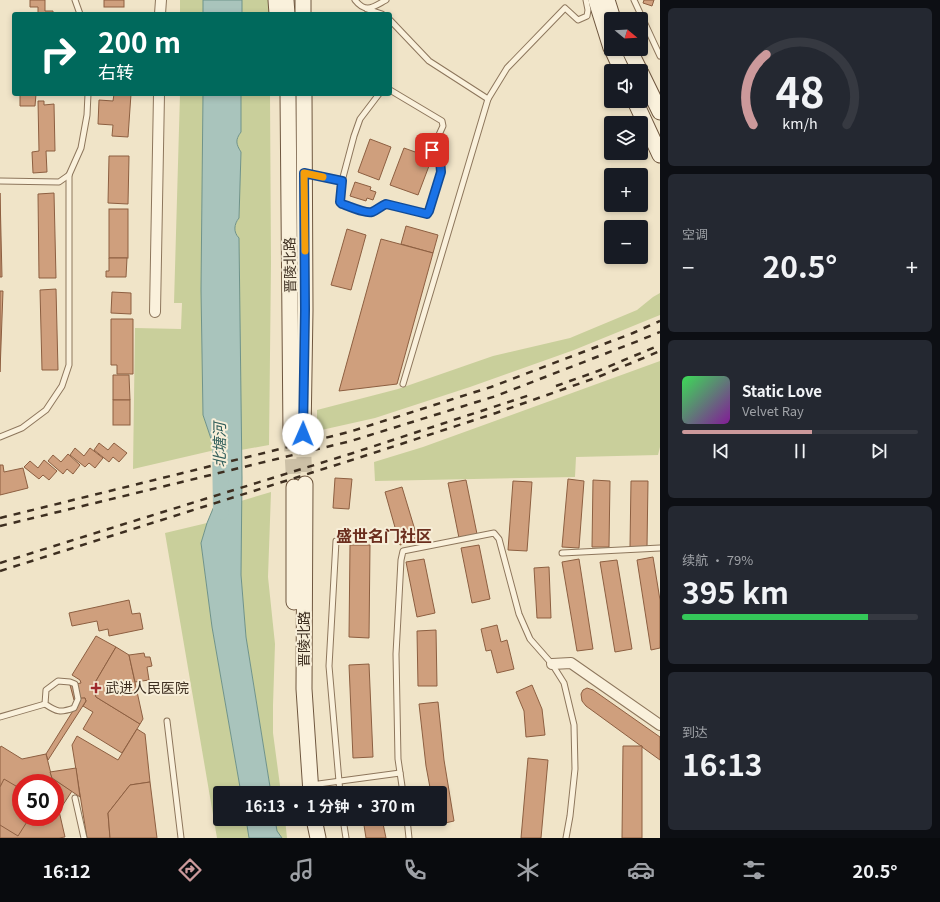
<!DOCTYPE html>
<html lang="zh">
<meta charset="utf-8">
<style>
:root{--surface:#171b24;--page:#242831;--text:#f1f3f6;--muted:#9ea1a6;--line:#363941;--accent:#cc999b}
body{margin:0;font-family:Georgia,"Noto Sans SC",serif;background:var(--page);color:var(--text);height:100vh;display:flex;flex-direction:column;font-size:15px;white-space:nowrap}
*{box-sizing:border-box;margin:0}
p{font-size:13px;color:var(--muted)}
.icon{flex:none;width:22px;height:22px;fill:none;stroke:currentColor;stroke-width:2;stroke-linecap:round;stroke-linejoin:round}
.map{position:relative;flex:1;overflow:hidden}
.drawer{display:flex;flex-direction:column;gap:8px;padding:8px;background:#0d0f14;width:280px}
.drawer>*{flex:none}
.banner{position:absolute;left:12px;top:12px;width:380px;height:84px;border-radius:4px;box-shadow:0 2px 6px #0003;background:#00695c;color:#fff;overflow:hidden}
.needle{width:26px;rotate:108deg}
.buttons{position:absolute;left:604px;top:12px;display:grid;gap:8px}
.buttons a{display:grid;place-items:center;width:44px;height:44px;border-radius:4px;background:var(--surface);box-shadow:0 2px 6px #0003;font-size:20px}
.speed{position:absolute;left:12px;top:774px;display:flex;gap:8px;font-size:20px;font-weight:700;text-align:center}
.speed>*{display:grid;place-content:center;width:52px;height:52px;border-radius:50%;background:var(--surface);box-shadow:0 2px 6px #0003;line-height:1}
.speed .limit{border:6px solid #d22;background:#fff;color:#111}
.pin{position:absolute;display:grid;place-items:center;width:34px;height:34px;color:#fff;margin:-17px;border-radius:8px;box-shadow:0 2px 6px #0006}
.me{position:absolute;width:44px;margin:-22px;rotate:1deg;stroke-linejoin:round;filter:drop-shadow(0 0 3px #0008)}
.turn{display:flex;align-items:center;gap:14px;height:84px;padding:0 20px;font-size:18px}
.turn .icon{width:52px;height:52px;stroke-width:2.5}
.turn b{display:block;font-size:28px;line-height:34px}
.big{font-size:30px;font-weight:700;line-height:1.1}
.drawer .widget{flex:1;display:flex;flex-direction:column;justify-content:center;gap:6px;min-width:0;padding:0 14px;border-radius:6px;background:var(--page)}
.drawer .dial{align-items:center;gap:0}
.dial svg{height:104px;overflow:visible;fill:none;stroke:var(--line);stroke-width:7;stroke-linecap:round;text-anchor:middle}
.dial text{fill:var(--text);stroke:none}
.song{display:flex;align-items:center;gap:12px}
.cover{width:48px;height:48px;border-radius:6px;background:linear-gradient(135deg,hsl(130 70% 55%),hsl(290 70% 35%))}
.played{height:4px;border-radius:2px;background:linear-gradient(90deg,var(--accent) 55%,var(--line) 55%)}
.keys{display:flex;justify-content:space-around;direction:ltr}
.heat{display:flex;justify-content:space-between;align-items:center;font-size:22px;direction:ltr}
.charge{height:6px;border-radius:3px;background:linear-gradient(90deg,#34c759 79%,var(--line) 0)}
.trip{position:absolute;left:213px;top:786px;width:234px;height:40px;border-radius:4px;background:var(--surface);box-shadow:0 2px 6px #0003;font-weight:700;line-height:40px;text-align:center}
.dock{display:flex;height:64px;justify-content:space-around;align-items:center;background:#090b0e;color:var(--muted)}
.dock .icon{width:28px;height:28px}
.dock .active{color:var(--accent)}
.dock b{font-size:18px;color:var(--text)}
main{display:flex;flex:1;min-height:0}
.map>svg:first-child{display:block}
.green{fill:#c9cf9b}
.water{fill:#a9c4bc;stroke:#6f938a}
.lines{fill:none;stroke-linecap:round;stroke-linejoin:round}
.river{stroke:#a9c4bc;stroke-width:16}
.building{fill:#cf9f7d;stroke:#8d5f41;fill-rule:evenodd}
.secondary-tunnel{stroke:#ccc0a6;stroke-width:15;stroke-dasharray:15 8;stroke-linecap:butt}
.lane-casing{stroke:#8d765c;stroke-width:7}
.street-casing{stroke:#8d765c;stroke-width:12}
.secondary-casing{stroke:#6f573f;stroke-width:17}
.lane{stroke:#faf1dc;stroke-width:5}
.street{stroke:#faf1dc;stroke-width:10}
.secondary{stroke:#faf1dc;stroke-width:15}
.rail{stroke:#3d2e20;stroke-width:2.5;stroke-dasharray:7 7;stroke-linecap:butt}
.route-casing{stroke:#114b97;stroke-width:10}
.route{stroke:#1a73e8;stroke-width:7}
.slow{stroke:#f59e0b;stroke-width:7}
.poi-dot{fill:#9e2a2b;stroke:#f7eed8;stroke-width:1.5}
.labels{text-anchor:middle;stroke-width:4;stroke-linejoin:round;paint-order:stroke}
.street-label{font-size:14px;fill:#3d2e20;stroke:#f7eed8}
.poi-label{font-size:14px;fill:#3d2e20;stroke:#f7eed8;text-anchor:start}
.water-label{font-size:15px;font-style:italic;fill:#2f5d5a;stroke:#f7eed8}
.quarter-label{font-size:16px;font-weight:bold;fill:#6b2e1e;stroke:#f7eed8}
</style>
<main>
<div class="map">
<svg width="660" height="838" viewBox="0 0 660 838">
<rect width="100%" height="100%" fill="#f0e4c8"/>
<!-- green -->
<g class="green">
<rect x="180" y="0" width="23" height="14"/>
<rect x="242" y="0" width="27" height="14"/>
<path d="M180,94H203L201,290L203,415L215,450L133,469L135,328L181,329L182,303H174Z"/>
<path d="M241,94H270L271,263L269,445L241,450L239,238C233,232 234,224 239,218L241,152C236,144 235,140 241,132Z"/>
<path d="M660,293V315L574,350L470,387L375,418L317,431V410L398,389L493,356L570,338L637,310L653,297Z"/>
<path d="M660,361V447L658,455L576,457L575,477L375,481L374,462L423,447Z"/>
<path d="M271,492L268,577L275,644L273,705V733L281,793H271L246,637L241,575V501Z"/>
<path d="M207,523L201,543L212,627L241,793H220V819H246L249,838H217L165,533Z"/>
<path d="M275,819H285L287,838H281L277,831Z"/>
</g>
<!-- water -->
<g class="water">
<rect x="203" y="0" width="39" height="14"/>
<path d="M203,94H241V132C235,140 236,144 241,152L239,218C234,224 233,232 239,238L242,478L241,575L246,637L271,793H241L212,627L201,543L207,523L225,480L203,415L201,290Z"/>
<path d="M246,819H275L277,831L282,838H249Z"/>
</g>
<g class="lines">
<!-- river -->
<path class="river" d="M220,446L221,512"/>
</g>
<!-- building -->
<g class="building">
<path d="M30,0H45V11H53V14H38V7H30Z"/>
<rect x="104" y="0" width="20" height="7"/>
<path d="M644,0H654L652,6L643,3Z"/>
<path d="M20,94H36L35,106H20Z"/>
<path d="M114,94H131L128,137L112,136L113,125L98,124L99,100L113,101Z"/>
<path d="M38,101H44V105L54,104L55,151H46L47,172L33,173L32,152L39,151Z"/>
<path d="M370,139L391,147L379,180L358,172Z"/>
<path d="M404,148L432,158L418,195L390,185Z"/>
<path d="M109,156H129L128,204L108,203Z"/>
<path d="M355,182L371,187L370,190L376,192L373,200L367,198L366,201L350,196Z"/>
<path d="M0,193L2,277H0Z"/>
<path d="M54,193L56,278H39L38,194Z"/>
<rect x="109" y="209" width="19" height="49"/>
<path d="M406,226L438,235L433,253L401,244Z"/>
<path d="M347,229L366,235L351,290L331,285Z"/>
<path d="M381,239L433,253L397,384L339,391Z"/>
<path d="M109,258H127L126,277H106V271H109Z"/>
<path d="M56,289L58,370H42L40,290Z"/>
<path d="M0,291H3L0,372Z"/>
<path d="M112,292L131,293V314L111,313Z"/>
<path d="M111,319H133V374H117V365H111Z"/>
<path d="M113,375H129L130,400H113Z"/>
<rect x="113" y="400" width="17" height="25"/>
<path d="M99,443L108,450L114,443L127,453L119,462L113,457L109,462L94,450Z"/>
<path d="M75,448L84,456L90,448L103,458L95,468L89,463L85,467L70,455Z"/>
<path d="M68,454L80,465L73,474L67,469L63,474L48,461L53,455L61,462Z"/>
<path d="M44,460L57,471L49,480L43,475L39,479L24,467L30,461L38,468Z"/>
<path d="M0,465H3L4,472L23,468L28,488L0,495Z"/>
<path d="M335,478L352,479L349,509L333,508Z"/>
<path d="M568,479L584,481L579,548L562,547Z"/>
<path d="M466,480L477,534L459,538L448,483Z"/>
<path d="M593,480L610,481L609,547H592Z"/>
<path d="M513,481L532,482L527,551L508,550Z"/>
<path d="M631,481H648L647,547H630Z"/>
<path d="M402,487L418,540L400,545L385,492Z"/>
<path d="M350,545H370L369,638L349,637Z"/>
<path d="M479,545L490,599L472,603L461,548Z"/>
<path d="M653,557L660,600V648L651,650L637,560Z"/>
<path d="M424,559L435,613L417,617L406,562Z"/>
<path d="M579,559L593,649L577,651L562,562Z"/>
<path d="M617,560L632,649L615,652L600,562Z"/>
<path d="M549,567L551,618H537L534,568Z"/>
<path d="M129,600L132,614L140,613L143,629L109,636L108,629L99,631L97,621L72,626L69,613Z"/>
<path d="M497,625L501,642L507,640L514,669L497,673L491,650L486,651L481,629Z"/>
<path d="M436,630L437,686H418L417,631Z"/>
<path d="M96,636L116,647L93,686L96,697L140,724L122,753L83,729L93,712L83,706L86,701L85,698L74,700L70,685L81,683L80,680L72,675Z"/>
<path d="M116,647L129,655L143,719L140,724L96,697L93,686Z"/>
<path d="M144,653L145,657H150L152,666L147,667L149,680L135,682L129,655Z"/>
<path d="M369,664L373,757L353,758L349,665Z"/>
<path d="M532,685L542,709L545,735L526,737L524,711L516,692Z"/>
<path d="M587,688L593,690L660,737V760L642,747V746H641L586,706L582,701L581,694L583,690Z"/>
<path d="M81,698H85L86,701L48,760L46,754Z"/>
<path d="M438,702L444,760L454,821L436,825L435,819H440V793H431L426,766L419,704Z"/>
<path d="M137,729L145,734L150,782L130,785L108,813L110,838H87L72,745L77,736L118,760Z"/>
<path d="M1,746L22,759L46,754L52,778L72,791L59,811L65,837L59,838H0V748ZM21,783H55V817H21Z"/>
<path d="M623,746H642V838H622Z"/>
<path d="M528,758L548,760L541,838H521Z"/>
<path d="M76,768L80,797L52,778L50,772Z"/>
<path d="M4,779L21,789V817H30L18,836L0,825V787Z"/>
<path d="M150,782L157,838H110L108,813L130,785Z"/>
<path d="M376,787L377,793H357V791Z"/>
<path d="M363,819H382L386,838H366Z"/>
</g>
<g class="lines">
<!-- secondary-tunnel -->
<g class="secondary-tunnel">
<path d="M303,434L305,484"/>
<path d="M291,436L294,487"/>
</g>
<!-- lane casing -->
<g class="lane-casing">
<g id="lane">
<path d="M75,0L80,14"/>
<path d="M355,0C366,14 373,7 386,0"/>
<path d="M634,0L660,56"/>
<path d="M367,9L382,14"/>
<path d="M390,20L429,61L488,99"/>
<path d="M379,94L360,119L354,136L342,181L340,202L342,204C350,207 367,215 374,211C378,209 381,205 386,204L427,214L429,211L441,171L440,160L433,155L432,150L443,126L442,121L390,90"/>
<path d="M305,173L342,181"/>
<path d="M0,181L59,182L69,175L81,148L87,115L88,94"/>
<path d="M403,384L488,99L507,68L565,8L578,20L587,16L588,10L586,0"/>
<path d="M0,437L22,428L46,410L62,386L69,365V175"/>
<path d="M336,541L329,666L340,793"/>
<path d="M562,553L660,548"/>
<path d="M58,681L70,682L75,684L78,699L74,708C60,713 57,712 45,704L46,690Z"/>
<path d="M0,717L45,704"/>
<path d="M167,721L181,838"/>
<path d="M311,785L400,773"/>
<path d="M403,793L398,759L396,654L401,560L403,551L494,533L499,539L519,614L530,639L552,664L564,683L574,725L575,769L570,816L566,838"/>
<path d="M75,798L84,838"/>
<path d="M343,819L346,838"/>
<path d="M407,819L409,838"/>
</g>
</g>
<!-- street casing -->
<g class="street-casing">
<g id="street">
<path d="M160,14L161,0"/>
<path d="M155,312L159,94"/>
<path d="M552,664L571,663L660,725"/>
</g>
</g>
<!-- secondary casing -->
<g class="secondary-casing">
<g id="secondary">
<path d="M276,0L277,14"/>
<path d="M286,0L287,14"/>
<path d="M303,0V14"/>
<path d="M596,0L611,48"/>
<path d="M607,0L613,19"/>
<path d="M612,49L622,71"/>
<path d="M629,49L640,71"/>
<path d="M641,73L660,112"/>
<path d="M288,94L291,436"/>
<path d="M635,101L660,155"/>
<path d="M303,434L305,310L304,94"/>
<path d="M305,484L304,689L311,793"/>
<path d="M294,487V602"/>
<path d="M314,819L318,838"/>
</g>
</g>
<!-- lane -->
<use href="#lane" class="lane"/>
<!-- street -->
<use href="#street" class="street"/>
<!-- secondary -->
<use href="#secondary" class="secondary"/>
<!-- rail -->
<g class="rail">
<path d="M556,386L598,371L660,345"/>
<path d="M0,518L349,432L491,387L633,333L660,321"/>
<path d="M0,526L351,441L496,396L638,341L660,332"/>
<path d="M0,563L121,525L353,453L530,395"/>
<path d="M0,571L355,459L496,413L598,377L660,351"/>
</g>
</g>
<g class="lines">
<!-- route casing -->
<g class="route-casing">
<path id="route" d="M303,434L305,310L304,173L342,181L340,202L342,204C349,206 366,214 372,212C377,210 381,206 386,204L427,214L429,211L441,172L440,160L433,155L432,150"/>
</g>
<!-- route -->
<use href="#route" class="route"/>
<!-- slow -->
<path class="slow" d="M305,251L304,173L323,177"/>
</g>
<!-- markers -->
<path class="poi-dot" d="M94 682h4v4h4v4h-4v4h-4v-4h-4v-4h4z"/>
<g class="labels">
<!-- street labels -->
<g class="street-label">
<text transform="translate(290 265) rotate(-91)" y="5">晋陵北路</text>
<text transform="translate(304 639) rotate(-90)" y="5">晋陵北路</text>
</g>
<!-- poi labels -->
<g class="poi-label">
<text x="105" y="693">武进人民医院</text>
</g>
<!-- water labels -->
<g class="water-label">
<text transform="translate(220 445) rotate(-90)" y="5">北塘河</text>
</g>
<!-- quarter labels -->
<g class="quarter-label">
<text x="384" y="542">盛世名门社区</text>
</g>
</g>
</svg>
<div class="buttons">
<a><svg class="needle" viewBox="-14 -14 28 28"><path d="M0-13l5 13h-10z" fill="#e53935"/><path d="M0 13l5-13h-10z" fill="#9ea1a6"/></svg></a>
<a><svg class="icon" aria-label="sound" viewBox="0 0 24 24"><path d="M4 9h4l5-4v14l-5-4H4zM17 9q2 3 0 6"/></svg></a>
<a><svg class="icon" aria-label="layers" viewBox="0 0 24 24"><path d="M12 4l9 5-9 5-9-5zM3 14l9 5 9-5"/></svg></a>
<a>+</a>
<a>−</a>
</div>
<div class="speed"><div class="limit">50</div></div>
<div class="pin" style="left:432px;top:150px;background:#d93025"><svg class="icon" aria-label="arrive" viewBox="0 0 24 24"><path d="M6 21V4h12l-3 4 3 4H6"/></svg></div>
<svg class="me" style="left:303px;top:434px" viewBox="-20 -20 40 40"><circle r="19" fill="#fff"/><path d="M0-13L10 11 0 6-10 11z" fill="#1a73e8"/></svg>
<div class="trip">16:13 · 1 分钟 · 370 m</div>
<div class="banner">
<div class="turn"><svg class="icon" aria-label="right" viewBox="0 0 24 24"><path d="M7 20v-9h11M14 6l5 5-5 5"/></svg><div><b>200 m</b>右转</div></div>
</div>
</div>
<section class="drawer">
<div class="widget dial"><svg viewBox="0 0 100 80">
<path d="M14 69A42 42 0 1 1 86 69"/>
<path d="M14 69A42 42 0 0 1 24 15" stroke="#cc999b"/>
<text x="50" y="56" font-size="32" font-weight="700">48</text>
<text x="50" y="72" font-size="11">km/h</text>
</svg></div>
<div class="widget"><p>空调</p>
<div class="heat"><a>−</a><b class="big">20.5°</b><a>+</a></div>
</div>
<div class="widget">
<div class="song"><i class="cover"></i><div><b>Static Love</b><p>Velvet Ray</p></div></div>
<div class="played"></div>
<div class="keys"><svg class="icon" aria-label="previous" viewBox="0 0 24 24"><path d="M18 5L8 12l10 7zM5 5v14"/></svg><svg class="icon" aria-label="pause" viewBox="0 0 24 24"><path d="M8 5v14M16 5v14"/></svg><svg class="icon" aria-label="next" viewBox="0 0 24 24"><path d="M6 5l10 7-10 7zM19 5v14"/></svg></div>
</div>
<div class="widget"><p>续航 · 79%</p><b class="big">395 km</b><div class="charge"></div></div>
<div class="widget"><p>到达</p><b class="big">16:13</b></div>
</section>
</main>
<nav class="dock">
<b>16:12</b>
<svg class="icon active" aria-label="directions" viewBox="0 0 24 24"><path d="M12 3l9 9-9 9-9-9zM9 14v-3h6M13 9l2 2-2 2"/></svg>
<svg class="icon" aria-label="music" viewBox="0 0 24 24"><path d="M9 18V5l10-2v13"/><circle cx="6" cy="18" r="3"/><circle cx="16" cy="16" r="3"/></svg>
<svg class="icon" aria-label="phone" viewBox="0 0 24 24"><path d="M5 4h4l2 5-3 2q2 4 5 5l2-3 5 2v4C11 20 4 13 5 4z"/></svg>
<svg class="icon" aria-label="climate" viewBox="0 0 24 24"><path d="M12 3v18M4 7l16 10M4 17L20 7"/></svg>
<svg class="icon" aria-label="car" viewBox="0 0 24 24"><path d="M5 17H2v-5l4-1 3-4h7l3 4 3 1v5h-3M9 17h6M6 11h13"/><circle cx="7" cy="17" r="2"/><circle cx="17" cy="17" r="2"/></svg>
<svg class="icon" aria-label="filters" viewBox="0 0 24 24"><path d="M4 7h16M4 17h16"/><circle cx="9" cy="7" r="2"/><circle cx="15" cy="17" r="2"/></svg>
<b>20.5°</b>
</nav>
